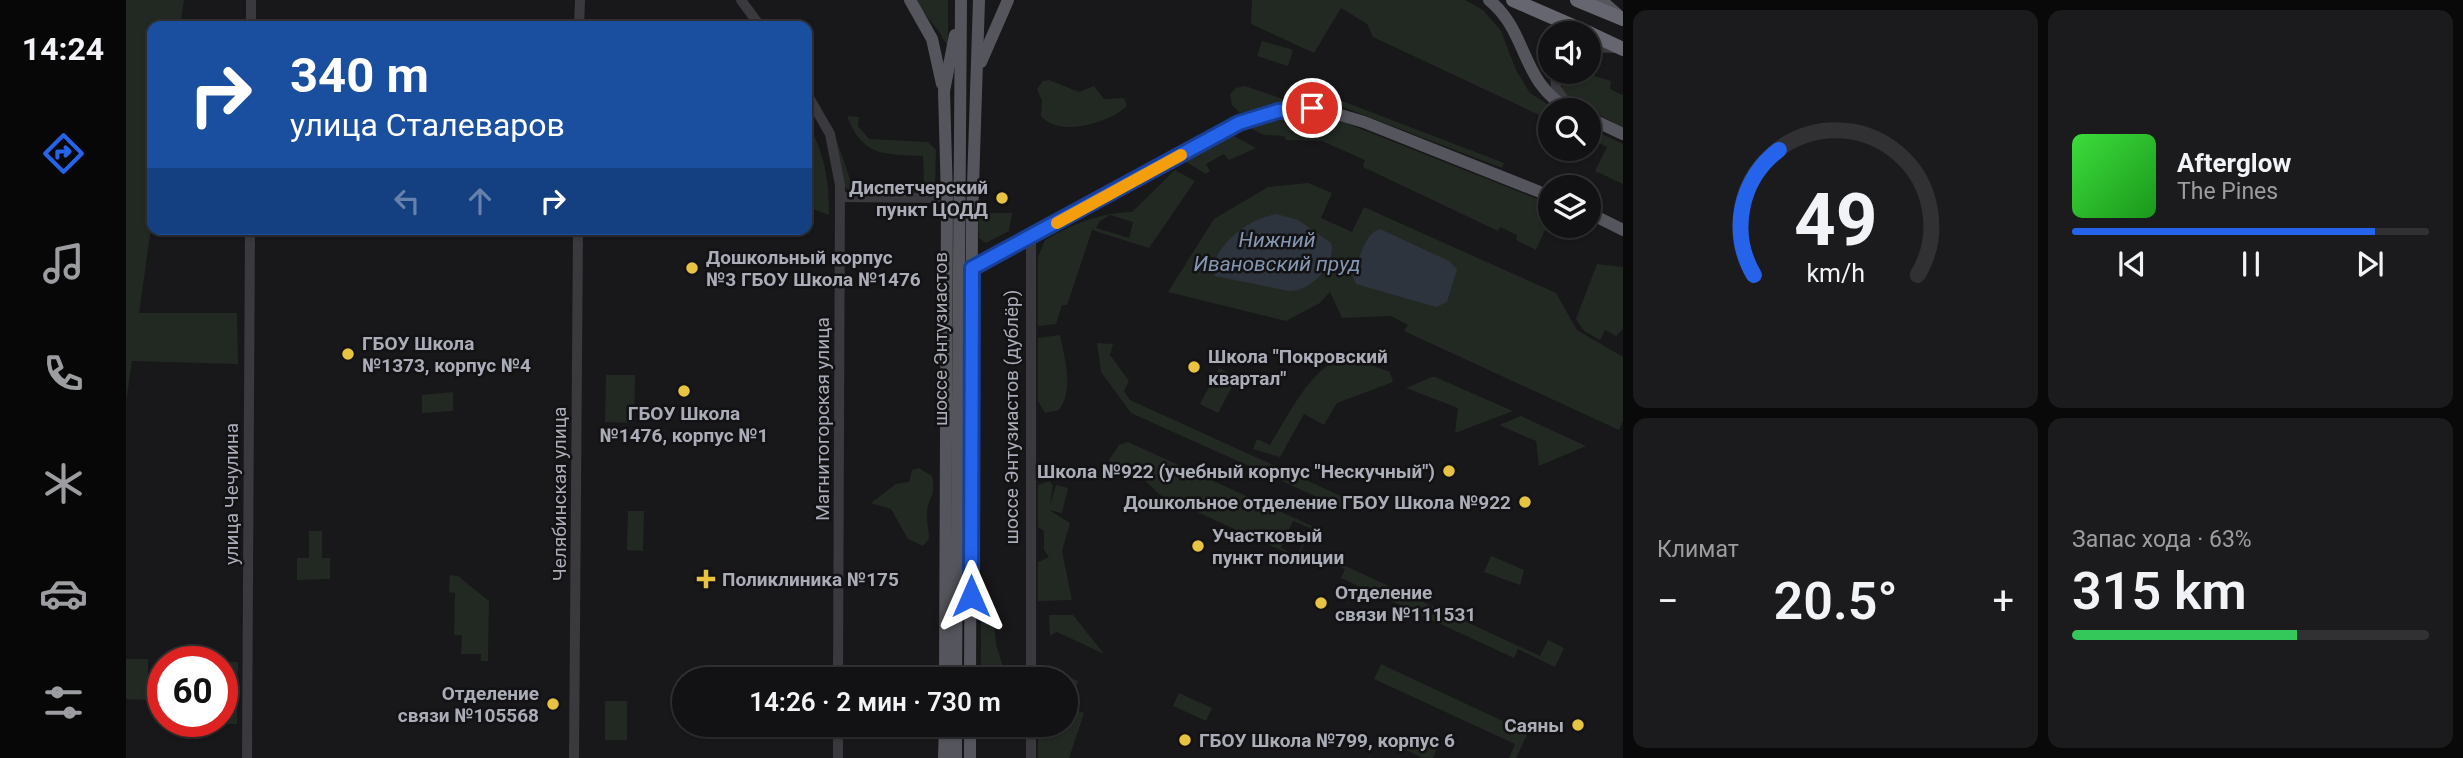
<!DOCTYPE html>
<html lang="ru">
<meta charset="utf-8">
<style>
:root{--surface:#121113;--page:#1b1a1c;--text:#f1f3f6;--muted:#9c9da0;--line:#313133;--accent:#2563eb}
body{margin:0;font-family:Roboto,sans-serif;background:var(--page);color:var(--text);height:100vh;display:flex;flex-direction:column;font-size:26px;white-space:nowrap}
*{box-sizing:border-box;margin:0}
p{font-size:23px;color:var(--muted)}
.icon{flex:none;width:38px;height:38px;fill:none;stroke:currentColor;stroke-width:2;stroke-linecap:round;stroke-linejoin:round}
.map{position:relative;flex:1;overflow:hidden}
.side{display:flex;flex-direction:column;gap:10px;padding:10px;background:#0a090a;width:840px}
.side>*{flex:none}
.top-card{position:absolute;left:21px;top:21px;width:665px;height:214px;border-radius:14px;box-shadow:0 2px 5px #0004,0 0 0 2px var(--line);background:#1a4fa0;color:#fff;overflow:hidden}
.tools{position:absolute;left:1412px;top:21px;display:grid;gap:14px}
.tools a{display:grid;place-items:center;width:63px;height:63px;border-radius:50%;background:var(--surface);box-shadow:0 2px 5px #0004,0 0 0 2px var(--line);font-size:35px}
.speed{position:absolute;left:21px;top:646px;display:flex;gap:14px;font-size:35px;font-weight:700;text-align:center}
.speed>*{display:grid;place-content:center;width:91px;height:91px;border-radius:50%;background:var(--surface);box-shadow:0 2px 5px #0004,0 0 0 2px var(--line);line-height:1}
.speed .limit{border:10px solid #d22;background:#fff;color:#111}
.pin{position:absolute;display:grid;place-items:center;width:60px;height:60px;color:#fff;margin:-30px;border:4px solid #fff;border-radius:50%;box-shadow:0 2px 7px #0007}
.me{position:absolute;width:77px;margin:-38px;rotate:0deg;stroke-linejoin:round;filter:drop-shadow(0 0 5px #0008)}
.turn{display:flex;align-items:center;gap:24px;height:147px;padding:0 28px;font-size:32px}
.turn .icon{width:91px;height:91px;stroke-width:2.5}
.turn b{display:block;font-size:49px;line-height:60px}
.lanes{display:flex;align-items:center;height:66px;padding:0 28px;background:#0003;justify-content:center;gap:35px;direction:ltr}
.lanes .off{opacity:.35}
.big{font-size:52px;font-weight:600;line-height:1.1}
.side .widget{flex:1;display:flex;flex-direction:column;justify-content:center;gap:10px;min-width:0;padding:0 24px;border-radius:14px;background:var(--page)}
.side .dial{align-items:center;gap:0}
.dial svg{height:182px;overflow:visible;fill:none;stroke:var(--line);stroke-width:7;stroke-linecap:round;text-anchor:middle}
.dial text{fill:var(--text);stroke:none}
.song{display:flex;align-items:center;gap:21px}
.cover{width:84px;height:84px;border-radius:10px;background:linear-gradient(135deg,hsl(120 70% 55%),hsl(120 70% 35%))}
.played{height:7px;border-radius:4px;background:linear-gradient(90deg,var(--accent) 85%,var(--line) 85%)}
.keys{display:flex;justify-content:space-around;direction:ltr}
.heat{display:flex;justify-content:space-between;align-items:center;font-size:38px;direction:ltr}
.charge{height:10px;border-radius:5px;background:linear-gradient(90deg,#34c759 63%,var(--line) 0)}
.side .tiles{flex:1;display:grid;gap:10px;grid-template-columns:repeat(2,1fr)}
.trip{position:absolute;left:546px;top:667px;width:406px;height:70px;border-radius:35px;background:var(--surface);box-shadow:0 2px 5px #0004,0 0 0 2px var(--line);font-weight:600;line-height:70px;text-align:center}
main{display:flex;flex:1;min-height:0}
.menu{display:flex;flex-direction:column;width:126px;justify-content:space-around;align-items:center;background:#070708;color:var(--muted)}
.menu .icon{width:49px;height:49px}
.menu .active{color:var(--accent)}
.menu b{font-size:32px;color:var(--text)}
.map>svg:first-child{display:block}
.green{fill:#222923;fill-rule:evenodd}
.water{fill:#2e343d}
.lines{fill:none;stroke-linecap:round;stroke-linejoin:round}
.minor{stroke:#39393e;stroke-width:10}
.major{stroke:#55565d;stroke-width:12}
.highway{stroke:#65666f;stroke-width:14}
.route-casing{stroke:#184099;stroke-width:18}
.route{stroke:#2563eb;stroke-width:12}
.slow{stroke:#f59e0b;stroke-width:12}
.poi-dot{fill:#e7c341;stroke:#131214;stroke-width:2.5}
.labels{text-anchor:middle;stroke-width:5;stroke-linejoin:round;paint-order:stroke}
.poi-label{font-size:19px;font-weight:bold;fill:#aaadb8;stroke:#131214;text-anchor:start}
.street-label{font-size:19px;fill:#aaadb8;stroke:#131214}
.water-label{font-size:21px;font-style:italic;fill:#8496b1;stroke:#131214}
</style>
<main>
<nav class="menu">
<b>14:24</b>
<svg class="icon active" aria-label="directions" viewBox="0 0 24 24"><path d="M12 3l9 9-9 9-9-9zM9 14v-3h6M13 9l2 2-2 2"/></svg>
<svg class="icon" aria-label="music" viewBox="0 0 24 24"><path d="M9 18V5l10-2v13"/><circle cx="6" cy="18" r="3"/><circle cx="16" cy="16" r="3"/></svg>
<svg class="icon" aria-label="phone" viewBox="0 0 24 24"><path d="M5 4h4l2 5-3 2q2 4 5 5l2-3 5 2v4C11 20 4 13 5 4z"/></svg>
<svg class="icon" aria-label="climate" viewBox="0 0 24 24"><path d="M12 3v18M4 7l16 10M4 17L20 7"/></svg>
<svg class="icon" aria-label="car" viewBox="0 0 24 24"><path d="M5 17H2v-5l4-1 3-4h7l3 4 3 1v5h-3M9 17h6M6 11h13"/><circle cx="7" cy="17" r="2"/><circle cx="17" cy="17" r="2"/></svg>
<svg class="icon" aria-label="filters" viewBox="0 0 24 24"><path d="M4 7h16M4 17h16"/><circle cx="9" cy="7" r="2"/><circle cx="15" cy="17" r="2"/></svg>
</nav>
<div class="map">
<svg width="1497" height="758" viewBox="0 0 1497 758">
<rect width="100%" height="100%" fill="#181719"/>
<!-- green -->
<g class="green">
<path d="M0,0H58L54,26H26V221L13,313H111L112,364L6,361L0,402Z"/>
<path d="M787,0H822V47L812,30Z"/>
<path d="M1126,0H1339L1357,10L1375,31L1390,70L1404,93L1431,110H1424V120L1247,37L1241,24L1215,8L1188,53L1125,24Z"/>
<path d="M1136,41L1167,50L1162,66L1131,56Z"/>
<path d="M1434,72H1463L1465,75L1485,81L1484,89L1497,95V127L1440,98L1436,90Z"/>
<path d="M923,80L953,92L968,86L978,99L998,98L1001,106C983,123 933,138 915,116L916,101L911,89L917,81Z"/>
<path d="M1119,86L1163,101L1164,103L1114,113L1106,105L1104,94L1110,88Z"/>
<path d="M1203,96L1378,163L1376,168L1201,101Z"/>
<path d="M721,116L733,117L732,126L743,139L802,142L810,150L809,190L800,193L725,192L719,187L704,121L726,185H798L797,156C757,154 737,157 721,116Z"/>
<path d="M1166,116L1198,117L1220,123L1424,204V219L1410,250L1390,240L1391,235L1374,227L1372,231L1237,167L1239,160L1196,141L1160,140L1158,136L1138,135L1122,127Z"/>
<path d="M1463,128L1497,144V184L1469,171L1481,147L1463,138Z"/>
<path d="M687,133C700,161 703,185 703,215L681,207V148Z"/>
<path d="M1104,134L1130,148L1103,160L1098,154L1080,164L1084,171L1080,174L1057,160Z"/>
<path d="M1049,170L1069,181L1023,248L966,230L941,305H936L930,324L912,326V257L919,240C948,224 972,213 1006,212ZM984,215L1007,222L1003,238L970,228L974,221Z"/>
<path d="M1182,183L1206,193L1195,218L1226,232L1238,207L1430,293L1451,330L1497,357V421L1493,430L1278,331L1282,325L1265,316L1216,318L1204,292L1194,303L1160,321L1042,292L1088,219L1142,187Z"/>
<path d="M857,213H886L883,231L860,243L853,238L852,218Z"/>
<path d="M1471,264L1497,267V329L1490,336L1479,330L1474,340L1458,331L1450,319Z"/>
<path d="M934,335C939,360 948,389 933,410L919,413L912,401V338Z"/>
<path d="M971,343L987,344L984,355L1003,381L998,391L1004,400L1224,500L1220,510L1005,413L975,372Z"/>
<path d="M1244,350L1245,365L1264,372L1267,382L1211,403L1198,425L1178,414L1154,457L1127,449L1131,439L1144,445C1169,405 1190,353 1244,350Z"/>
<path d="M1093,368L1111,378L1092,413L1074,404Z"/>
<path d="M480,375H509L508,423L479,422Z"/>
<path d="M1306,377H1309L1387,411L1329,433L1332,408L1280,388Z"/>
<path d="M327,392V411L296,413V395Z"/>
<path d="M1395,416L1460,446L1413,466L1410,441L1373,425Z"/>
<path d="M1002,442L1186,526L1172,558L1034,495L1009,471L982,461L993,445ZM1167,521L1184,528L1171,556L1155,548Z"/>
<path d="M793,468L806,476C810,497 804,494 801,510C800,518 803,530 803,539L797,546L782,539L765,509L745,503L770,484L783,482L786,470Z"/>
<path d="M923,481L927,485L924,505L930,485L942,488L936,513L923,510L944,523L936,551L946,600L912,601V562L923,557L918,550V531L912,527V485Z"/>
<path d="M502,511H518L517,551L501,550Z"/>
<path d="M183,531H196V558H204V579L171,580V558H183Z"/>
<path d="M1198,556L1414,656L1422,640L1438,648L1429,667L1392,649L1388,658L1215,578L1219,569L1196,559Z"/>
<path d="M1365,556L1398,570L1394,585L1358,572Z"/>
<path d="M324,575L332,576L363,601L362,661H355V654H335L336,635H328L329,593L323,592Z"/>
<path d="M923,615H947L978,654L931,632L924,636Z"/>
<path d="M855,619L868,622L870,644L877,667L873,676L879,679H855Z"/>
<path d="M0,659H22V700L0,699Z"/>
<path d="M96,662H112L111,724H95Z"/>
<path d="M1255,664L1402,733L1390,758H1383L1389,744L1248,679Z"/>
<path d="M928,670L952,681L944,708L958,713L943,758H912V725L940,724V679H928Z"/>
<path d="M1053,693L1086,708L1080,721L1047,706Z"/>
<rect x="479" y="701" width="22" height="39"/>
<path d="M1269,738H1289L1311,748L1307,758H1296L1267,743Z"/>
</g>
<!-- water -->
<g class="water">
<path d="M1150,214L1172,220L1205,243C1211,265 1183,292 1163,291L1089,276L1087,263C1100,237 1121,220 1150,214Z"/>
<path d="M1254,229L1323,261L1331,269L1321,302L1310,307L1230,284L1227,276C1233,261 1238,233 1254,229Z"/>
</g>
<g class="lines">
<!-- minor -->
<g class="minor">
<path d="M615,0L634,26"/>
<path d="M125,26V0"/>
<path d="M453,26L454,0"/>
<path d="M1463,47L1490,48"/>
<path d="M1429,72L1430,88L1440,103"/>
<path d="M681,94L704,134L714,185L712,679"/>
<path d="M714,197L821,198"/>
<path d="M905,679V238"/>
<path d="M121,758L124,229"/>
<path d="M448,758L452,229"/>
<path d="M712,758V724"/>
<path d="M905,758V724"/>
</g>
<!-- major -->
<g class="major">
<path d="M784,0L806,39L816,84"/>
<path d="M1363,0C1403,32 1394,84 1445,110"/>
<path d="M1475,0L1491,14"/>
<path d="M855,62L882,0"/>
<path d="M1463,118L1497,134"/>
<path d="M1463,213L1497,230"/>
<path d="M841,268L855,266L871,257L1113,123L1167,108L1201,111L1238,122L1424,196"/>
<path d="M819,679L821,198L818,91L829,35"/>
<path d="M830,679L835,0"/>
<path d="M844,679L846,216L853,0"/>
<path d="M818,758L819,724"/>
<path d="M830,758V724"/>
<path d="M844,758V724"/>
</g>
<!-- highway -->
<g class="highway">
<path d="M1387,0L1463,33"/>
<path d="M1451,0L1497,19"/>
<path d="M1463,33L1497,49"/>
</g>
</g>
<g class="lines">
<!-- route casing -->
<g class="route-casing">
<path id="route" d="M845,596L846,268L1113,123L1152,111L1186,108"/>
</g>
<!-- route -->
<use href="#route" class="route"/>
<!-- slow -->
<path class="slow" d="M931,223L1055,155"/>
</g>
<!-- markers -->
<g class="poi-dot">
<circle cx="876" cy="198" r="7"/>
<circle cx="566" cy="268" r="7"/>
<circle cx="222" cy="354" r="7"/>
<circle cx="1068" cy="367" r="7"/>
<circle cx="558" cy="391" r="7"/>
<circle cx="1323" cy="471" r="7"/>
<circle cx="1399" cy="502" r="7"/>
<circle cx="1072" cy="546" r="7"/>
<path d="M576.5 568.5h7v7h7v7h-7v7h-7v-7h-7v-7h7z"/>
<circle cx="1195" cy="603" r="7"/>
<circle cx="427" cy="704" r="7"/>
<circle cx="1452" cy="725" r="7"/>
<circle cx="1059" cy="740" r="7"/>
</g>
<g class="labels">
<!-- poi labels -->
<g class="poi-label">
<text x="862" y="194" text-anchor="end">Диспетчерский<tspan x="862" dy="22">пункт ЦОДД</tspan></text>
<text x="580" y="264">Дошкольный корпус<tspan x="580" dy="22">№3 ГБОУ Школа №1476</tspan></text>
<text x="236" y="350">ГБОУ Школа<tspan x="236" dy="22">№1373, корпус №4</tspan></text>
<text x="1082" y="363">Школа "Покровский<tspan x="1082" dy="22">квартал"</tspan></text>
<text x="558" y="420" text-anchor="middle">ГБОУ Школа<tspan x="558" dy="22">№1476, корпус №1</tspan></text>
<text x="1309" y="478" text-anchor="end">Школа №922 (учебный корпус "Нескучный")</text>
<text x="1385" y="509" text-anchor="end">Дошкольное отделение ГБОУ Школа №922</text>
<text x="1086" y="542">Участковый<tspan x="1086" dy="22">пункт полиции</tspan></text>
<text x="596" y="586">Поликлиника №175</text>
<text x="1209" y="599">Отделение<tspan x="1209" dy="22">связи №111531</tspan></text>
<text x="413" y="700" text-anchor="end">Отделение<tspan x="413" dy="22">связи №105568</tspan></text>
<text x="1438" y="732" text-anchor="end">Саяны</text>
<text x="1073" y="747">ГБОУ Школа №799, корпус 6</text>
</g>
<!-- street labels -->
<g class="street-label">
<text transform="translate(814 339) rotate(-90)" y="7">шоссе Энтузиастов</text>
<text transform="translate(885 417) rotate(-90)" y="7">шоссе Энтузиастов (дублёр)</text>
<text transform="translate(696 419) rotate(-90)" y="7">Магнитогорская улица</text>
<text transform="translate(105 494) rotate(-90)" y="7">улица Чечулина</text>
<text transform="translate(433 494) rotate(-90)" y="7">Челябинская улица</text>
</g>
<!-- water labels -->
<g class="water-label">
<text x="1151" y="247">Нижний<tspan x="1151" dy="24">Ивановский пруд</tspan></text>
</g>
</g>
</svg>
<div class="tools">
<a><svg class="icon" aria-label="sound" viewBox="0 0 24 24"><path d="M4 9h4l5-4v14l-5-4H4zM17 9q2 3 0 6"/></svg></a>
<a><svg class="icon" aria-label="search" viewBox="0 0 24 24"><circle cx="10" cy="10" r="6"/><path d="M15 15l6 6"/></svg></a>
<a><svg class="icon" aria-label="layers" viewBox="0 0 24 24"><path d="M12 4l9 5-9 5-9-5zM3 14l9 5 9-5"/></svg></a>
</div>
<div class="speed"><div class="limit">60</div></div>
<div class="pin" style="left:1186px;top:108px;background:#d93025"><svg class="icon" aria-label="arrive" viewBox="0 0 24 24"><path d="M6 21V4h12l-3 4 3 4H6"/></svg></div>
<svg class="me" style="left:845px;top:596px" viewBox="-20 -20 40 40"><path d="M0-17L14 15 0 8-14 15z" fill="#2563eb" stroke="#fff" stroke-width="4"/></svg>
<div class="trip">14:26 · 2 мин · 730 m</div>
<div class="top-card">
<div class="turn"><svg class="icon" aria-label="right" viewBox="0 0 24 24"><path d="M7 20v-9h11M14 6l5 5-5 5"/></svg><div><b>340 m</b>улица Сталеваров</div></div>
<div class="lanes"><svg class="icon off" aria-label="left" viewBox="0 0 24 24"><path d="M17 20v-9H6M10 6l-5 5 5 5"/></svg><svg class="icon off" aria-label="ahead" viewBox="0 0 24 24"><path d="M12 20V5M6 11l6-6 6 6"/></svg><svg class="icon" aria-label="right" viewBox="0 0 24 24"><path d="M7 20v-9h11M14 6l5 5-5 5"/></svg></div>
</div>
</div>
<section class="side">
<div class="tiles">
<div class="widget dial"><svg viewBox="0 0 100 80">
<path d="M14 69A42 42 0 1 1 86 69"/>
<path d="M14 69A42 42 0 0 1 25 14" stroke="#2563eb"/>
<text x="50" y="56" font-size="32" font-weight="700">49</text>
<text x="50" y="72" font-size="11">km/h</text>
</svg></div>
<div class="widget">
<div class="song"><i class="cover"></i><div><b>Afterglow</b><p>The Pines</p></div></div>
<div class="played"></div>
<div class="keys"><svg class="icon" aria-label="previous" viewBox="0 0 24 24"><path d="M18 5L8 12l10 7zM5 5v14"/></svg><svg class="icon" aria-label="pause" viewBox="0 0 24 24"><path d="M8 5v14M16 5v14"/></svg><svg class="icon" aria-label="next" viewBox="0 0 24 24"><path d="M6 5l10 7-10 7zM19 5v14"/></svg></div>
</div>
<div class="widget"><p>Климат</p>
<div class="heat"><a>−</a><b class="big">20.5°</b><a>+</a></div>
</div>
<div class="widget"><p>Запас хода · 63%</p><b class="big">315 km</b><div class="charge"></div></div>
</div>
</section>
</main>
